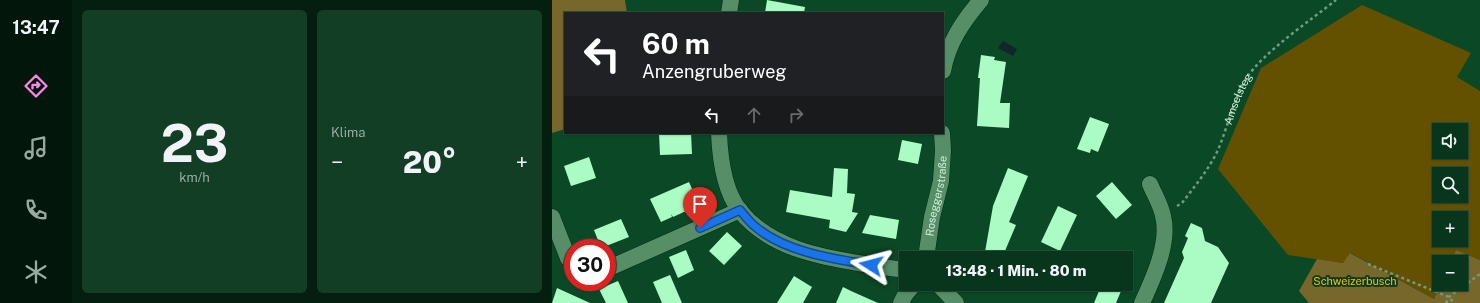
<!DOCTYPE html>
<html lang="de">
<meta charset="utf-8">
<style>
:root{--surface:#08361c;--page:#113e25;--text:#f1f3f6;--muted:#98aba3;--line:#29503b;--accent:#fa87e7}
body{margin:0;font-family:"Public Sans",sans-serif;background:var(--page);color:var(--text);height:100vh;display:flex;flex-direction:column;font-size:15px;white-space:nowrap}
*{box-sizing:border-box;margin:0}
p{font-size:13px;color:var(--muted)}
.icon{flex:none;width:22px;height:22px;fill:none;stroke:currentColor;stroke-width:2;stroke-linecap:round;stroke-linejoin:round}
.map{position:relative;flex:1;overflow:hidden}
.side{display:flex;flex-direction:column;gap:10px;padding:10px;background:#041e0f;width:480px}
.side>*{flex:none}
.top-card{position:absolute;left:12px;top:12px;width:380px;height:122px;border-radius:0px;box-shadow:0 1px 3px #0004,0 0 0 1px var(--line);background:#202124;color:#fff;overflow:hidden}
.buttons{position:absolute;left:880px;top:123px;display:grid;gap:8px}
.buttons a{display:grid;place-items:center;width:36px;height:36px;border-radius:0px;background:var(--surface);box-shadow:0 1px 3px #0004,0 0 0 1px var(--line);font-size:20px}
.speed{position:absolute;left:12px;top:239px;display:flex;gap:8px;font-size:20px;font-weight:700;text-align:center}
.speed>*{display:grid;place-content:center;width:52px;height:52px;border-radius:50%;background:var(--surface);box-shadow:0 1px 3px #0004,0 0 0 1px var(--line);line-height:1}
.speed .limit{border:6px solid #d22;background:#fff;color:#111}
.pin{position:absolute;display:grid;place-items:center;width:34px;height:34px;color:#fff;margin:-41px -17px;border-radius:50% 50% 50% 0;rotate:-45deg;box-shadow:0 0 4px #0007}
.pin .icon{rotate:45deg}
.me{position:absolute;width:44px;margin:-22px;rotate:279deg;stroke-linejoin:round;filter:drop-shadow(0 0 3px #0008)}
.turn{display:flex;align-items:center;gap:14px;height:84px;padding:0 12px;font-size:18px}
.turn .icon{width:52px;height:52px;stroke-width:2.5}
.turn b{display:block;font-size:28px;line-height:34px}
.lanes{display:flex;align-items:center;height:38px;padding:0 12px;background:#0003;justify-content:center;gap:20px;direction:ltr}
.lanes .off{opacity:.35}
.big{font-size:30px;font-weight:800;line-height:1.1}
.side .card{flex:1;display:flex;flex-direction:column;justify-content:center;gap:6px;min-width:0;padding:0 14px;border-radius:6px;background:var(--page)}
.side .dial{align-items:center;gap:0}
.dial b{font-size:52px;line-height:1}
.heat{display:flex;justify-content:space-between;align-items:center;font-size:22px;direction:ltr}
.side .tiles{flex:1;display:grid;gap:10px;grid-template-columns:repeat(2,1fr)}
.trip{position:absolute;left:347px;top:251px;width:234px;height:40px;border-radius:0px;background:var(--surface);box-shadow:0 1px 3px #0004,0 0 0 1px var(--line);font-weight:800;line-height:40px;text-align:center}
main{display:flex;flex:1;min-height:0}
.tab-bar{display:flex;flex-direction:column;width:72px;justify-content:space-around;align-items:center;background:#03160b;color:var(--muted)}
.tab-bar .icon{width:28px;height:28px}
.tab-bar .selected{color:var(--accent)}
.tab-bar b{font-size:18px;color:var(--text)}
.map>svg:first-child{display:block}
.green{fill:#645100;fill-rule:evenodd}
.forest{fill:#78672a}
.water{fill:#11252a}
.building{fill:#abfcc4}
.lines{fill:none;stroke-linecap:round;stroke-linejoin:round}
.minor-casing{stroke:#002c13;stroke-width:17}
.path{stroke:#6f9c81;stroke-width:2.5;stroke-dasharray:3 3;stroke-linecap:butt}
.minor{stroke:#568e68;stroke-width:16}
.route-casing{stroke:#114b97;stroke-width:10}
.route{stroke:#1a73e8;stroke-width:7}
.labels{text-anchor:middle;stroke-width:4;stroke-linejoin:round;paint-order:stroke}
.street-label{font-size:11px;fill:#d1eed9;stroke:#103b21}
.park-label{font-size:11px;fill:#e9c100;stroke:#103b21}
</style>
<main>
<nav class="tab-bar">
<b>13:47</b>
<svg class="icon selected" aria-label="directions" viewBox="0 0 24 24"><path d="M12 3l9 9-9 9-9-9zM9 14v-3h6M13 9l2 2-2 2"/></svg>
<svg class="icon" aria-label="music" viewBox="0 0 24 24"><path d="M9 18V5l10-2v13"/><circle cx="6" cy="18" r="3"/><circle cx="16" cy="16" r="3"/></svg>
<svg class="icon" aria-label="phone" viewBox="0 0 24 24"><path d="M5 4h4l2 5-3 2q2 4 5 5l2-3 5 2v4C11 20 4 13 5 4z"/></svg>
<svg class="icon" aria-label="climate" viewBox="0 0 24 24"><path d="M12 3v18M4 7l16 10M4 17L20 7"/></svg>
</nav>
<section class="side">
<div class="tiles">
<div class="card dial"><b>23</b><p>km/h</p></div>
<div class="card"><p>Klima</p>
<div class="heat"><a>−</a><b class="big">20°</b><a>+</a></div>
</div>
</div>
</section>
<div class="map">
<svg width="928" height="303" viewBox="0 0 928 303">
<rect width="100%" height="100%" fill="#0b4826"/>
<!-- green -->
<path class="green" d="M810,5L919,53L905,77L928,91V260L904,250L899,262H887V284H889L882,299L799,253L791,263L736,255L666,169L709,68ZM887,130H909V152H887ZM887,174H909V196H887ZM887,218H909V240H887Z"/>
<!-- forest -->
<g class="forest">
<path d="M0,0H73L75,13H13V129L0,133Z"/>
<path d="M904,250L928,260V303H757L747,291L765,259L791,263L798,253L882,299L889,284H909V262H899Z"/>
</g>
<!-- water -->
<path class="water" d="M451,41L465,49L461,56L446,48Z"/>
<!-- building -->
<g class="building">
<path d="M215,0L253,7L252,13H213Z"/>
<path d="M429,55L443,57L442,60L454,62L448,103H458L457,128L425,126L428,78H426Z"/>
<path d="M538,117L557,124L546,152L539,149L538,153L525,149Z"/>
<path d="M107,133H139L140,154L108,155Z"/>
<path d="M350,140L370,144L366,164L346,160Z"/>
<path d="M37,157L44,178L19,186L12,166Z"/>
<path d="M282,168L296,169L295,193L303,194L300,212L306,213L294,232L277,228L278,220L234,212L238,190L280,197Z"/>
<path d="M456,168L476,176L457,222L464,225L450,258L433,252L441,206Z"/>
<path d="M137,182L147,205L121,217L119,214L120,217L109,222L98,199Z"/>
<path d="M560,182L580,205L564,219L544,196Z"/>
<path d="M506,206L525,215L508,251L489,242Z"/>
<path d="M318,215L347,220L344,239L310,233Z"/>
<path d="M69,219L77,237L49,248L42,230Z"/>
<path d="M639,223L650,228L653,241L666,247L677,263L659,303H612L632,258L630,252L636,238L633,236Z"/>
<path d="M175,232L190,246L172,265L157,251Z"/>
<path d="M134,250L142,270L126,278L117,257Z"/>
<path d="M118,275L130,303H110L101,282Z"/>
<path d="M242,276L260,287L251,303H225Z"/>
<path d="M66,281L76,303H54L47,289Z"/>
<path d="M550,284H572L564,303H542Z"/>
<path d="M291,287L299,291L326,303H284Z"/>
<path d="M5,288L38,303H0Z"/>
</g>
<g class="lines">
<!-- minor casing -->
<g class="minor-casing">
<g id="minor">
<path d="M177,13L179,0"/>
<path d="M391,71C396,43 411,21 429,0"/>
<path d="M167,133C168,158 172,191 188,211C218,248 268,257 312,264C326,266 340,269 354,270"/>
<path d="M0,217L16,258L21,263"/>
<path id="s2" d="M374,258L380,217L389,181L391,150L390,133"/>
<path d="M55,269L188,210"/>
<path d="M386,284L404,303"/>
<path d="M349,303L353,295L362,284"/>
<path d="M590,303C601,279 618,243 611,216C609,205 602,194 598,184"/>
</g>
</g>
<!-- path -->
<g class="path">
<path id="s1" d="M625,206L630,203C643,186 657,169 666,150C676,126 681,101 694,79C710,53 759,20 784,0"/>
<path d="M816,264L897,297L902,303"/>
<path d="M894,303L897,297L928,274"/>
</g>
<!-- minor -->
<use href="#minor" class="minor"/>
</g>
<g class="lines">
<!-- route casing -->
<g class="route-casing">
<path id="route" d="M148,228L188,210C193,216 198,223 205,228C234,252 282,259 319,265"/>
</g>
<!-- route -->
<use href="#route" class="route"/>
</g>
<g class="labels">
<!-- street labels -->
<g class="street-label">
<text dy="4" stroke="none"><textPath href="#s1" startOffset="125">Amselsteg</textPath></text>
<text dy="4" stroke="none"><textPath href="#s2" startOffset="63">Roseggerstraße</textPath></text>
</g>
<!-- park labels -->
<g class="park-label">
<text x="803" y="285">Schweizerbusch</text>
</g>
</g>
</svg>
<div class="buttons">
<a><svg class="icon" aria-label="sound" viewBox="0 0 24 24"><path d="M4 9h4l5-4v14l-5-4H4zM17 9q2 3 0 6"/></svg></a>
<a><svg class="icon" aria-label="search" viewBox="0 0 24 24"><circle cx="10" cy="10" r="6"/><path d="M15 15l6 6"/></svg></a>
<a>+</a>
<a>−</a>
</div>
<div class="speed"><div class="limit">30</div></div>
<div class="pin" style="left:148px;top:228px;background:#d93025"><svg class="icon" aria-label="arrive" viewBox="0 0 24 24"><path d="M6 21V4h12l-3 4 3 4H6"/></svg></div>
<svg class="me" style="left:319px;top:265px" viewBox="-20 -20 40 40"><path d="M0-17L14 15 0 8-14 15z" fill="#1a73e8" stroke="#fff" stroke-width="4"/></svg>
<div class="trip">13:48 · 1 Min. · 80 m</div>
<div class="top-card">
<div class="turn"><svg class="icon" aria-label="left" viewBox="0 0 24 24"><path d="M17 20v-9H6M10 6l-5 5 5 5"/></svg><div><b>60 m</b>Anzengruberweg</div></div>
<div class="lanes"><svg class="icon" aria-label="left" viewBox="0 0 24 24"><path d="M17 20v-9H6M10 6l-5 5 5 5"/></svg><svg class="icon off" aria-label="ahead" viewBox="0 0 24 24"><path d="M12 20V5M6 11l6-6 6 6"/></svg><svg class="icon off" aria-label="right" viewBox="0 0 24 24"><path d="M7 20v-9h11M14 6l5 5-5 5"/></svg></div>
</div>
</div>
</main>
